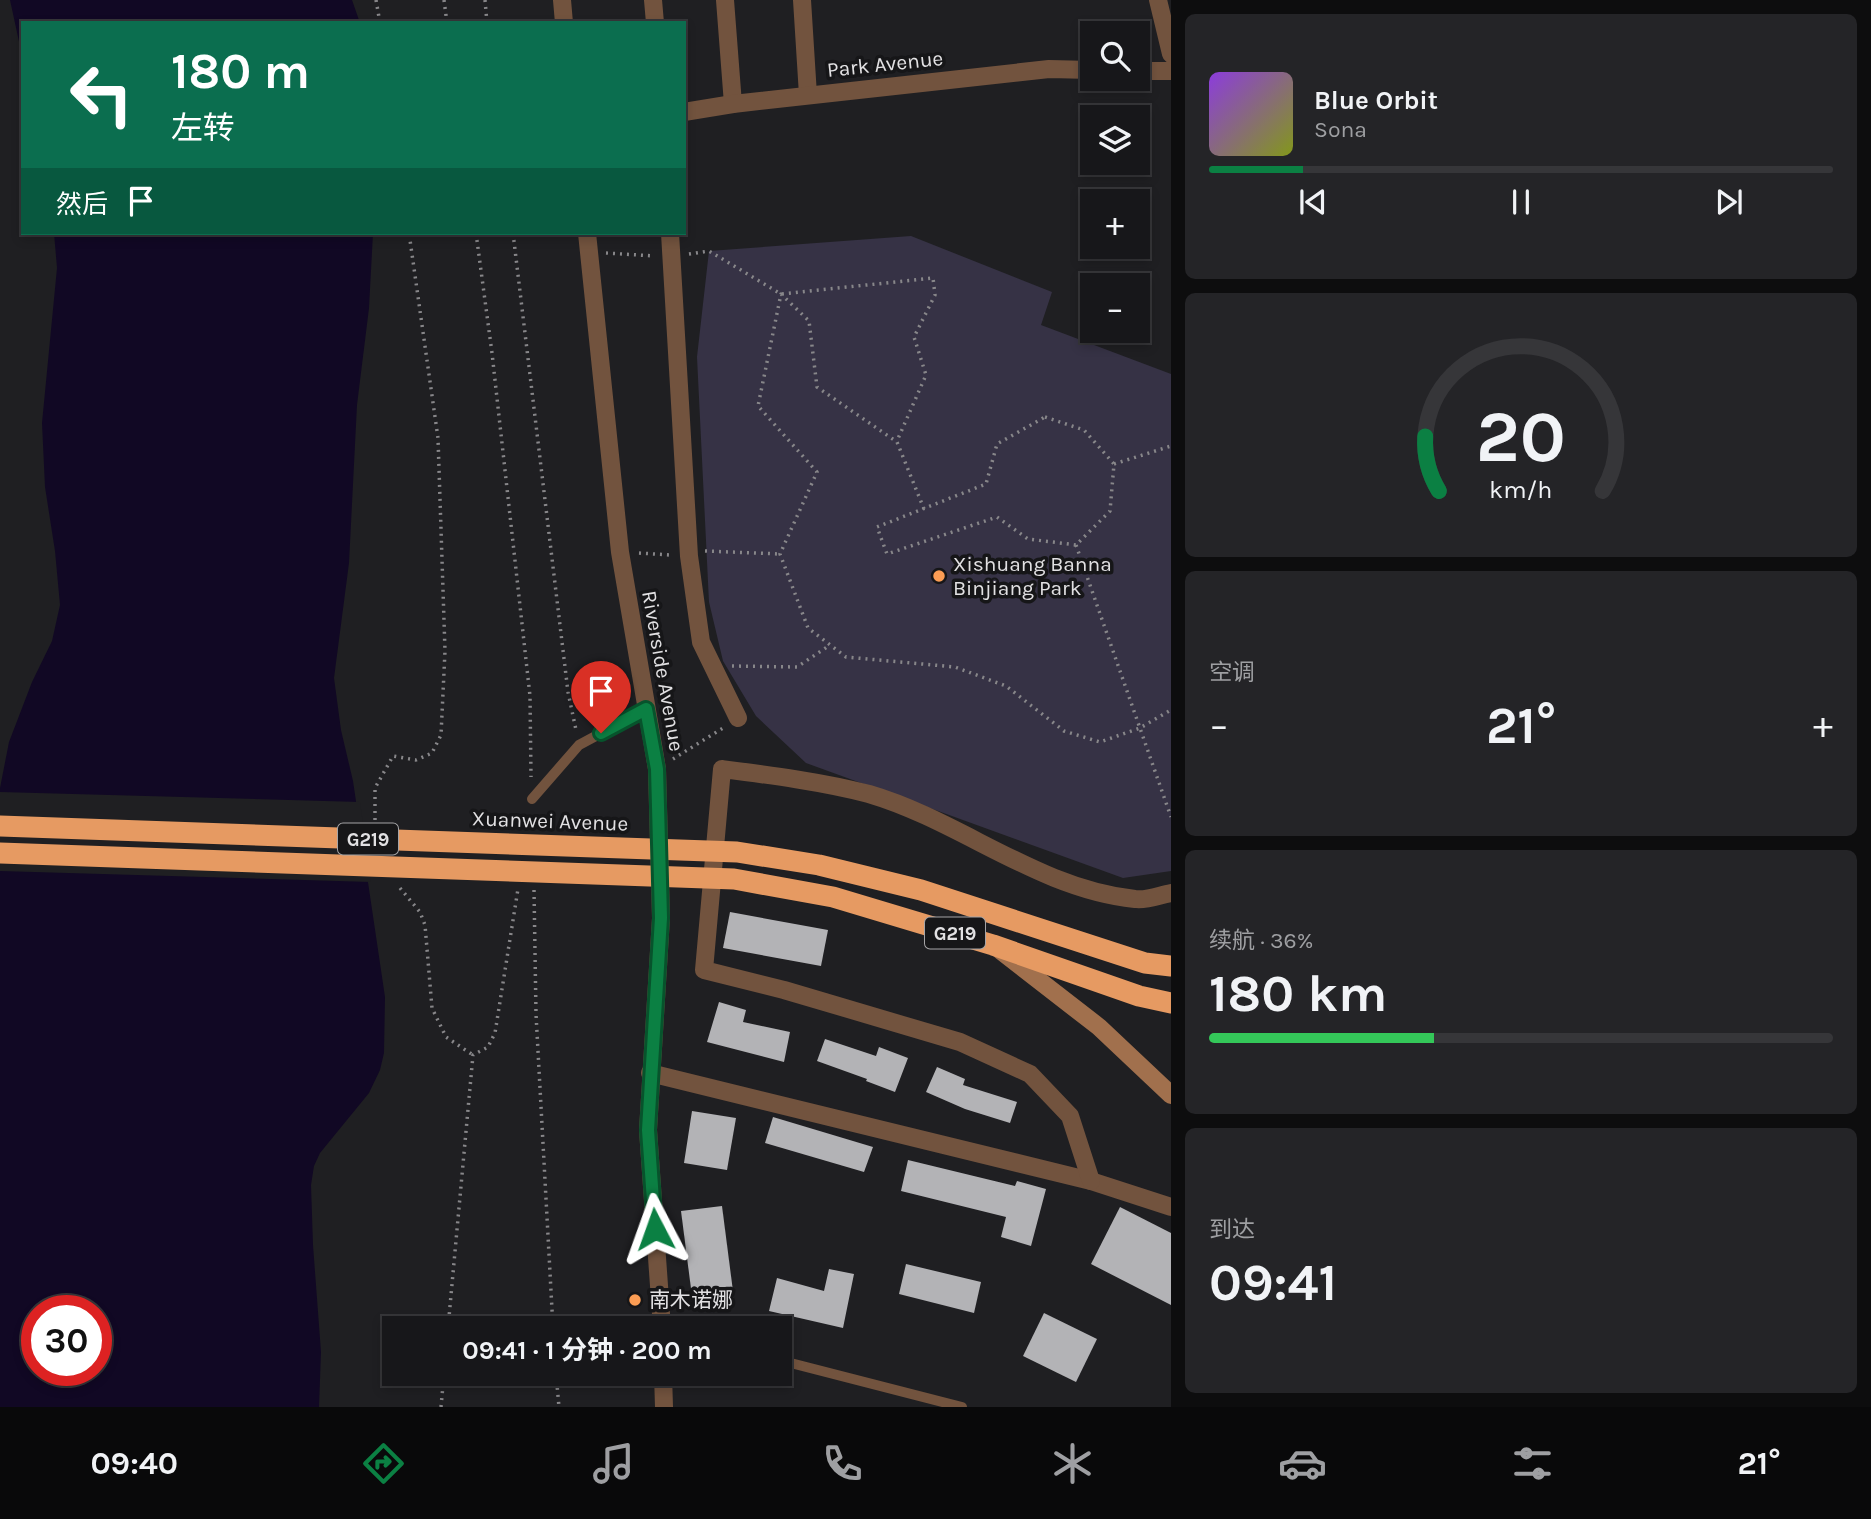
<!DOCTYPE html>
<html lang="zh">
<meta charset="utf-8">
<style>
:root{--surface:#17171a;--page:#242427;--text:#f1f3f6;--muted:#9e9fa2;--line:#363639;--accent:#0b8043}
body{margin:0;font-family:Karla,"Noto Sans SC",sans-serif;background:var(--page);color:var(--text);height:100vh;display:flex;flex-direction:column;font-size:26px;white-space:nowrap}
*{box-sizing:border-box;margin:0}
p{font-size:23px;color:var(--muted)}
.icon{flex:none;width:38px;height:38px;fill:none;stroke:currentColor;stroke-width:2;stroke-linecap:round;stroke-linejoin:round}
.map{position:relative;flex:1;overflow:hidden}
.details{display:flex;flex-direction:column;gap:14px;padding:14px;background:#0d0d0e;width:700px}
.details>*{flex:none}
.top-card{position:absolute;left:21px;top:21px;width:665px;height:214px;border-radius:0px;box-shadow:0 4px 10px #0003,0 0 0 2px var(--line);background:#0b6e4f;color:#fff;overflow:hidden}
.fabs{position:absolute;left:1080px;top:21px;display:grid;gap:14px}
.fabs a{display:grid;place-items:center;width:70px;height:70px;border-radius:0px;background:var(--surface);box-shadow:0 4px 10px #0003,0 0 0 2px var(--line);font-size:35px}
.speed{position:absolute;left:21px;top:1295px;display:flex;gap:14px;font-size:35px;font-weight:700;text-align:center}
.speed>*{display:grid;place-content:center;width:91px;height:91px;border-radius:50%;background:var(--surface);box-shadow:0 4px 10px #0003,0 0 0 2px var(--line);line-height:1}
.speed .limit{border:10px solid #d22;background:#fff;color:#111}
.pin{position:absolute;display:grid;place-items:center;width:60px;height:60px;color:#fff;margin:-72px -30px;border-radius:50% 50% 50% 0;rotate:-45deg;box-shadow:0 0 7px #0007}
.pin .icon{rotate:45deg}
.me{position:absolute;width:77px;margin:-38px;rotate:356deg;stroke-linejoin:round;filter:drop-shadow(0 0 5px #0008)}
.turn{display:flex;align-items:center;gap:24px;height:147px;padding:0 35px;font-size:32px}
.turn .icon{width:91px;height:91px;stroke-width:2.5}
.turn b{display:block;font-size:49px;line-height:60px}
.then{display:flex;align-items:center;height:66px;padding:0 35px;background:#0003;gap:14px;font-size:26px}
.big{font-size:52px;font-weight:700;line-height:1.1}
.details .widget{flex:1;display:flex;flex-direction:column;justify-content:center;gap:10px;min-width:0;padding:0 24px;border-radius:10px;background:var(--page)}
.details .dial{align-items:center;gap:0}
.dial svg{height:182px;overflow:visible;fill:none;stroke:var(--line);stroke-width:7;stroke-linecap:round;text-anchor:middle}
.dial text{fill:var(--text);stroke:none}
.song{display:flex;align-items:center;gap:21px}
.cover{width:84px;height:84px;border-radius:10px;background:linear-gradient(135deg,hsl(270 70% 55%),hsl(70 70% 35%))}
.played{height:7px;border-radius:4px;background:linear-gradient(90deg,var(--accent) 15%,var(--line) 15%)}
.keys{display:flex;justify-content:space-around;direction:ltr}
.heat{display:flex;justify-content:space-between;align-items:center;font-size:38px;direction:ltr}
.charge{height:10px;border-radius:5px;background:linear-gradient(90deg,#34c759 36%,var(--line) 0)}
.trip{position:absolute;left:382px;top:1316px;width:410px;height:70px;border-radius:0px;background:var(--surface);box-shadow:0 4px 10px #0003,0 0 0 2px var(--line);font-weight:700;line-height:70px;text-align:center}
.dock{display:flex;height:112px;justify-content:space-around;align-items:center;background:#09090a;color:var(--muted)}
.dock .icon{width:49px;height:49px}
.dock .current{color:var(--accent)}
.dock b{font-size:32px;color:var(--text)}
main{display:flex;flex:1;min-height:0}
.map>svg:first-child{display:block}
.green{fill:#363245}
.water{fill:#110824;fill-rule:evenodd}
.pier{fill:#1f1f22}
.building{fill:#b3b3b6}
.lines{fill:none;stroke-linecap:round;stroke-linejoin:round}
.path{stroke:#88878a;stroke-width:3.5;stroke-dasharray:2 5;stroke-linecap:butt}
.lane{stroke:#72533e;stroke-width:10}
.street{stroke:#72533e;stroke-width:18}
.secondary{stroke:#a1704d;stroke-width:18}
.highway{stroke:#e69a62;stroke-width:21}
.route-casing{stroke:#07532c;stroke-width:18}
.route{stroke:#0b8043;stroke-width:12}
.poi-dot{fill:#fc9d54;stroke:#161618;stroke-width:2.5}
.labels{text-anchor:middle;stroke-width:7;stroke-linejoin:round;paint-order:stroke}
.shield{fill:#161618;stroke:#a5a4a6;stroke-width:2}
.shield-label{font-size:19px;font-weight:bold;fill:#e2e1e3}
.street-label{font-size:21px;fill:#e2e1e3;stroke:#161618}
.poi-label{font-size:21px;fill:#e2e1e3;stroke:#161618;text-anchor:start}
</style>
<main>
<div class="map">
<svg width="1171" height="1407" viewBox="0 0 1171 1407">
<rect width="100%" height="100%" fill="#1f1f22"/>
<!-- green -->
<path class="green" d="M911,236L1052,292L1041,325L1171,374V871L1123,878L806,763L756,716L723,661L709,602L697,357L709,251Z"/>
<!-- water -->
<g class="water">
<path d="M10,0H352L360,23H23V60Z"/>
<path d="M54,233H373L369,308L357,405L349,563L334,678L341,730L353,781L385,997L384,1053L380,1070L369,1093L320,1153L314,1166L311,1185L313,1245L321,1352L319,1407H0V788L9,742L32,682L52,641L60,605L55,551L45,487L42,423L57,268ZM37,1311H96V1370H37Z"/>
</g>
<!-- pier -->
<path class="pier" d="M0,792L360,802L371,882L0,871Z"/>
<!-- building -->
<g class="building">
<path d="M730,912L828,930L821,966L723,948Z"/>
<path d="M719,1002L746,1010L743,1022L790,1032L784,1062L707,1042Z"/>
<path d="M825,1039L876,1056L879,1047L908,1058L895,1092L866,1081L867,1079L817,1061Z"/>
<path d="M937,1067L965,1079L963,1085L1017,1102L1010,1123L965,1109L926,1092Z"/>
<path d="M692,1111L736,1118L727,1170L684,1163Z"/>
<path d="M773,1117L873,1147L864,1172L765,1143Z"/>
<path d="M908,1160L1015,1186L1017,1181L1046,1189L1031,1246L1001,1237L1006,1217L901,1191Z"/>
<path d="M722,1206L734,1299L693,1304L681,1211Z"/>
<path d="M1120,1207L1171,1233V1305L1091,1264Z"/>
<path d="M906,1264L981,1282L974,1313L899,1294Z"/>
<path d="M829,1269L854,1274L843,1328L769,1311L777,1278L824,1291Z"/>
<path d="M1044,1313L1097,1339L1076,1382L1023,1356Z"/>
</g>
<g class="lines">
<!-- path -->
<g class="path">
<path d="M376,0L380,23"/>
<path d="M444,0L447,23"/>
<path d="M485,0L487,23"/>
<path d="M476,233L492,353L530,696L531,777"/>
<path d="M513,233L568,692L576,730"/>
<path d="M606,253L654,256"/>
<path d="M689,254L709,251L781,294L933,278L935,295L914,337L926,375L897,441"/>
<path d="M1045,417L1084,430L1114,464L1110,511L1076,545L1028,539L997,517L887,554L877,527L986,484L997,444Z"/>
<path d="M1114,464L1171,446"/>
<path d="M924,509L897,442L817,387L809,321L781,294L758,406L817,472L780,554L808,628L846,657L955,667L1006,686L1064,731L1100,742L1140,728L1171,710"/>
<path d="M1076,545L1171,817"/>
<path d="M705,551L780,554"/>
<path d="M639,553L670,555"/>
<path d="M732,666L797,667L830,645"/>
<path d="M673,759L723,728"/>
<path d="M375,820V788L393,756L416,760L432,753L441,735L445,651L438,438L409,233"/>
<path d="M400,888L420,912L425,925L432,1008L446,1037L473,1055"/>
<path d="M534,890L536,1014L553,1328"/>
<path d="M448,1328L473,1055L488,1047L495,1033L518,889"/>
<path d="M556,1374L559,1407"/>
<path d="M441,1407L444,1374"/>
</g>
<!-- lane -->
<g class="lane">
<path d="M532,799L579,745L646,709"/>
<path d="M779,1360L962,1407"/>
</g>
<!-- street -->
<g class="street">
<path d="M562,0L564,23"/>
<path d="M653,0L655,23"/>
<path d="M725,0L733,104"/>
<path d="M802,0L808,95"/>
<path d="M1158,0L1171,54"/>
<path d="M1138,71H1171"/>
<path d="M684,112L733,104L1049,69L1092,70"/>
<path d="M587,233L620,552L657,769L661,918L648,1130L662,1328"/>
<path d="M670,233L689,556L701,642L738,718"/>
<path d="M650,1073L1091,1181L1171,1207"/>
<path d="M1091,1181L1070,1116L1030,1074L960,1042L784,990L704,970L722,769C769,775 824,782 869,794C961,821 1038,889 1135,899C1146,901 1160,895 1171,893"/>
<path d="M663,1374L664,1407"/>
</g>
<!-- secondary -->
<path class="secondary" d="M1001,951L1099,1027L1171,1095"/>
<!-- highway -->
<g class="highway">
<path d="M0,826L737,852L819,865L921,890L1145,963L1171,966"/>
<path d="M0,853L734,879L833,897L993,945L1139,996L1171,1003"/>
</g>
</g>
<g class="lines">
<!-- route casing -->
<g class="route-casing">
<path id="route" d="M601,733L646,709L657,769L661,918L648,1130L655,1229"/>
</g>
<!-- route -->
<use href="#route" class="route"/>
</g>
<!-- markers -->
<g class="poi-dot">
<circle cx="939" cy="576" r="7"/>
<circle cx="635" cy="1300" r="7"/>
</g>
<g class="labels">
<!-- shield labels -->
<g class="shield">
<rect x="338" y="823.5" width="60" height="31" rx="5"/>
<rect x="925" y="917.5" width="60" height="31" rx="5"/>
</g>
<g class="shield-label">
<text x="368" y="846">G219</text>
<text x="955" y="940">G219</text>
</g>
<!-- street labels -->
<g class="street-label">
<text transform="translate(885 64) rotate(-6)" y="7">Park Avenue</text>
<text transform="translate(663 671) rotate(80)" y="7">Riverside Avenue</text>
<text transform="translate(550 821) rotate(2)" y="7">Xuanwei Avenue</text>
</g>
<!-- poi labels -->
<g class="poi-label">
<text x="953" y="571">Xishuang Banna<tspan x="953" dy="24">Binjiang Park</tspan></text>
<text x="649" y="1307">南木诺娜</text>
</g>
</g>
</svg>
<div class="fabs">
<a><svg class="icon" aria-label="search" viewBox="0 0 24 24"><circle cx="10" cy="10" r="6"/><path d="M15 15l6 6"/></svg></a>
<a><svg class="icon" aria-label="layers" viewBox="0 0 24 24"><path d="M12 4l9 5-9 5-9-5zM3 14l9 5 9-5"/></svg></a>
<a>+</a>
<a>−</a>
</div>
<div class="speed"><div class="limit">30</div></div>
<div class="pin" style="left:601px;top:733px;background:#d93025"><svg class="icon" aria-label="arrive" viewBox="0 0 24 24"><path d="M6 21V4h12l-3 4 3 4H6"/></svg></div>
<svg class="me" style="left:655px;top:1229px" viewBox="-20 -20 40 40"><path d="M0-17L14 15 0 8-14 15z" fill="#0b8043" stroke="#fff" stroke-width="4"/></svg>
<div class="trip">09:41 · 1 分钟 · 200 m</div>
<div class="top-card">
<div class="turn"><svg class="icon" aria-label="left" viewBox="0 0 24 24"><path d="M17 20v-9H6M10 6l-5 5 5 5"/></svg><div><b>180 m</b>左转</div></div>
<div class="then">然后<svg class="icon" aria-label="arrive" viewBox="0 0 24 24"><path d="M6 21V4h12l-3 4 3 4H6"/></svg></div>
</div>
</div>
<section class="details">
<div class="widget">
<div class="song"><i class="cover"></i><div><b>Blue Orbit</b><p>Sona</p></div></div>
<div class="played"></div>
<div class="keys"><svg class="icon" aria-label="previous" viewBox="0 0 24 24"><path d="M18 5L8 12l10 7zM5 5v14"/></svg><svg class="icon" aria-label="pause" viewBox="0 0 24 24"><path d="M8 5v14M16 5v14"/></svg><svg class="icon" aria-label="next" viewBox="0 0 24 24"><path d="M6 5l10 7-10 7zM19 5v14"/></svg></div>
</div>
<div class="widget dial"><svg viewBox="0 0 100 80">
<path d="M14 69A42 42 0 1 1 86 69"/>
<path d="M14 69A42 42 0 0 1 8 45" stroke="#0b8043"/>
<text x="50" y="56" font-size="32" font-weight="700">20</text>
<text x="50" y="72" font-size="11">km/h</text>
</svg></div>
<div class="widget"><p>空调</p>
<div class="heat"><a>−</a><b class="big">21°</b><a>+</a></div>
</div>
<div class="widget"><p>续航 · 36%</p><b class="big">180 km</b><div class="charge"></div></div>
<div class="widget"><p>到达</p><b class="big">09:41</b></div>
</section>
</main>
<nav class="dock">
<b>09:40</b>
<svg class="icon current" aria-label="directions" viewBox="0 0 24 24"><path d="M12 3l9 9-9 9-9-9zM9 14v-3h6M13 9l2 2-2 2"/></svg>
<svg class="icon" aria-label="music" viewBox="0 0 24 24"><path d="M9 18V5l10-2v13"/><circle cx="6" cy="18" r="3"/><circle cx="16" cy="16" r="3"/></svg>
<svg class="icon" aria-label="phone" viewBox="0 0 24 24"><path d="M5 4h4l2 5-3 2q2 4 5 5l2-3 5 2v4C11 20 4 13 5 4z"/></svg>
<svg class="icon" aria-label="climate" viewBox="0 0 24 24"><path d="M12 3v18M4 7l16 10M4 17L20 7"/></svg>
<svg class="icon" aria-label="car" viewBox="0 0 24 24"><path d="M5 17H2v-5l4-1 3-4h7l3 4 3 1v5h-3M9 17h6M6 11h13"/><circle cx="7" cy="17" r="2"/><circle cx="17" cy="17" r="2"/></svg>
<svg class="icon" aria-label="filters" viewBox="0 0 24 24"><path d="M4 7h16M4 17h16"/><circle cx="9" cy="7" r="2"/><circle cx="15" cy="17" r="2"/></svg>
<b>21°</b>
</nav>
